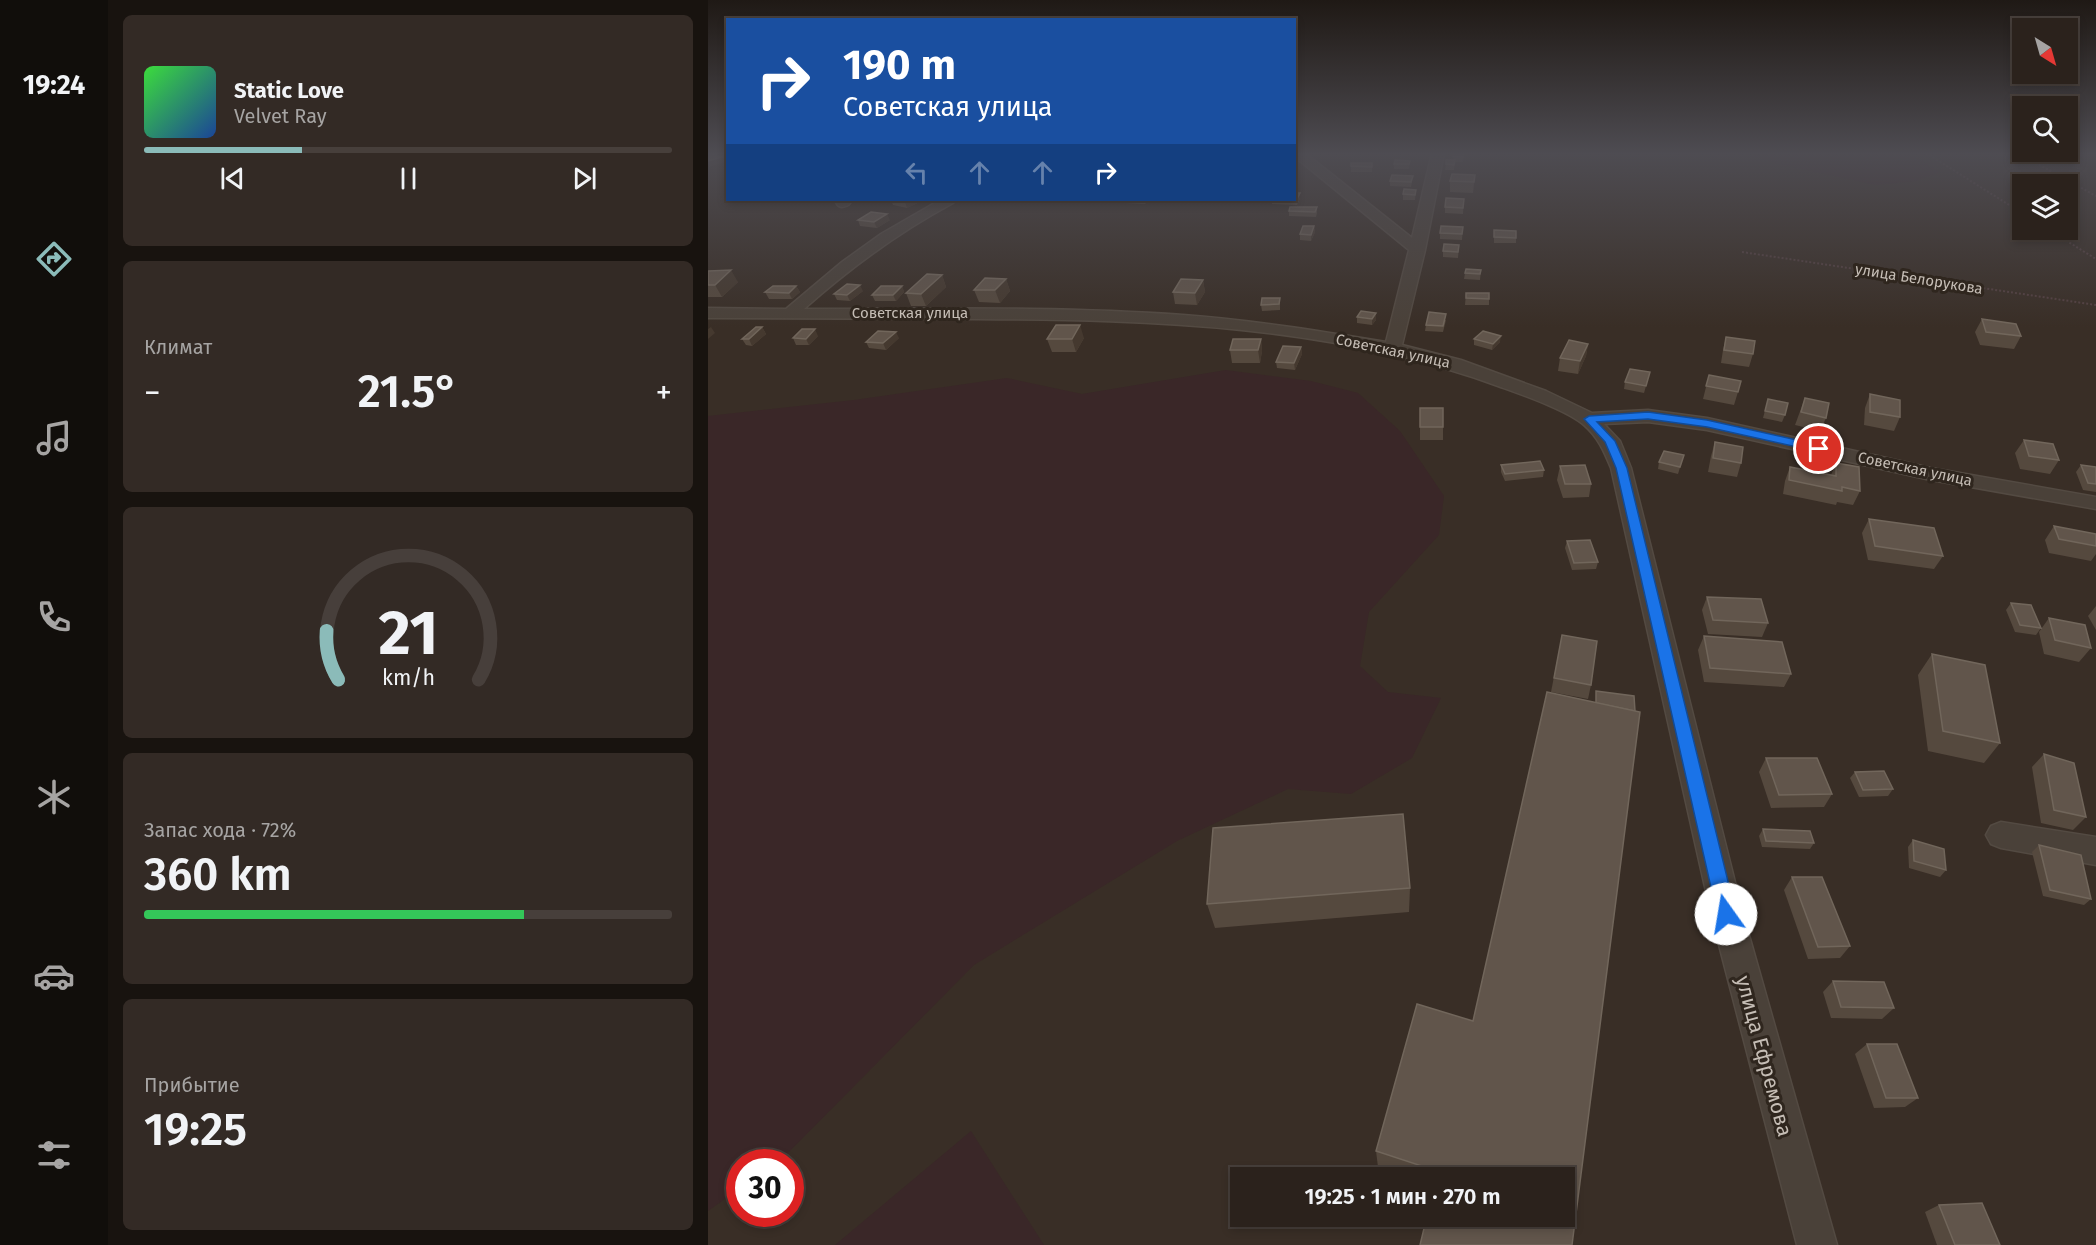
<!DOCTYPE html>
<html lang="ru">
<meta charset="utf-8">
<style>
:root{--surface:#2b221c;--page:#332a25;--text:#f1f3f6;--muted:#a6a4a3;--line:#473f3b;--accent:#8bbbb9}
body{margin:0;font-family:"Fira Sans",sans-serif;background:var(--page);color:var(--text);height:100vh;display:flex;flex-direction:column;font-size:22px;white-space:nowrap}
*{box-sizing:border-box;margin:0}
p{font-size:20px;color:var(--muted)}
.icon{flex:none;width:33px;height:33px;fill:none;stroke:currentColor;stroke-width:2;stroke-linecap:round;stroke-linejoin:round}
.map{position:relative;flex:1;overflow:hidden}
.panel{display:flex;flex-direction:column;gap:15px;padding:15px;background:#18130f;width:600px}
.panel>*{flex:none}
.hud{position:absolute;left:18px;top:18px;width:570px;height:183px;border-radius:0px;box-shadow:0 3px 9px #0003,0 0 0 2px var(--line);background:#1a4fa0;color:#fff;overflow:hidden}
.needle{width:39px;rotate:143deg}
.fabs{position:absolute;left:1304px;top:18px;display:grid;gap:12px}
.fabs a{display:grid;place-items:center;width:66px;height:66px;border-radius:0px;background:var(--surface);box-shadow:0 3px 9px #0003,0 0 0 2px var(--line);font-size:30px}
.speed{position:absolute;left:18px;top:1149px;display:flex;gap:12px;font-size:30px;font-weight:700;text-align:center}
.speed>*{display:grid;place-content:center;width:78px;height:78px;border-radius:50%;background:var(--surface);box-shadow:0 3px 9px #0003,0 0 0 2px var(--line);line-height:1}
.speed .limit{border:9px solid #d22;background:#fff;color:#111}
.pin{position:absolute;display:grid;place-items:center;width:51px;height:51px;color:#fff;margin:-26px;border:3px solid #fff;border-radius:50%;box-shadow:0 2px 6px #0007}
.me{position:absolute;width:66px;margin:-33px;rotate:347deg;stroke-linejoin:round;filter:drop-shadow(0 0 4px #0008)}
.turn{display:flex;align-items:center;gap:21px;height:126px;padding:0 18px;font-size:27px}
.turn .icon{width:78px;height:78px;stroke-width:2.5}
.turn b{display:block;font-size:42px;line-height:51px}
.lanes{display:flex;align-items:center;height:57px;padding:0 18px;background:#0003;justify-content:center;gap:30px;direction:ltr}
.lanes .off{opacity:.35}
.big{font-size:45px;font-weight:600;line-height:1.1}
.panel .tile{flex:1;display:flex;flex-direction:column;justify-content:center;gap:9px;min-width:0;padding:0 21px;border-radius:9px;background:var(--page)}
.panel .dial{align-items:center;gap:0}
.dial svg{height:156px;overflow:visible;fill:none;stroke:var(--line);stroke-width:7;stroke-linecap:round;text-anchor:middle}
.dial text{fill:var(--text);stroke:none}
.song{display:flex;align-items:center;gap:18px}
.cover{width:72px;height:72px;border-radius:9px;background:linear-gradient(135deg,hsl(120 70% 55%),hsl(220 70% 35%))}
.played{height:6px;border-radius:3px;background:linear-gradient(90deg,var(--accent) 30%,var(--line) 30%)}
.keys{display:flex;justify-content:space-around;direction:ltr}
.heat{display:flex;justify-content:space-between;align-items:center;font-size:33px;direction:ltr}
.charge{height:9px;border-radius:4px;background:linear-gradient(90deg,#34c759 72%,var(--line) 0)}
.trip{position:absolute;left:522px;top:1167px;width:345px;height:60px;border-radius:0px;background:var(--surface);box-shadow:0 3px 9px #0003,0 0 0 2px var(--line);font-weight:600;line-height:60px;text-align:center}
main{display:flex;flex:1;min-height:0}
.dock{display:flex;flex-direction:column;width:108px;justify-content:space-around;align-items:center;background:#110e0b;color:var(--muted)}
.dock .icon{width:42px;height:42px}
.dock .active{color:var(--accent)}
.dock b{font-size:27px;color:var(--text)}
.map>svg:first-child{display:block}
.green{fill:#3a2728}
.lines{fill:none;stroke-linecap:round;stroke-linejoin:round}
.lane-casing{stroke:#534a42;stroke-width:15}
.street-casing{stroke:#534a42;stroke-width:3}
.path{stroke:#534041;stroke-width:2;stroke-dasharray:2 2;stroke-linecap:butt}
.lane{stroke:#4a4139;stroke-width:12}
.street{fill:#4a4139;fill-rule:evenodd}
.wall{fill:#55493e}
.shaded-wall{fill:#45392f}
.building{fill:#61554b;stroke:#71665b;stroke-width:1.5}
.route{fill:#1a73e8;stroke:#114b97;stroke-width:1.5}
.labels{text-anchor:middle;stroke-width:6;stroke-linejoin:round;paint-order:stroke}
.far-street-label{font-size:15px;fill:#c5bdb5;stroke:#2f261e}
.near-street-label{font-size:21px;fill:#c5bdb5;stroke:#2f261e}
</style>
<main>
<nav class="dock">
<b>19:24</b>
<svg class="icon active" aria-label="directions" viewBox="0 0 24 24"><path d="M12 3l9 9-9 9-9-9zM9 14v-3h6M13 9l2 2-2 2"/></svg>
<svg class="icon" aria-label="music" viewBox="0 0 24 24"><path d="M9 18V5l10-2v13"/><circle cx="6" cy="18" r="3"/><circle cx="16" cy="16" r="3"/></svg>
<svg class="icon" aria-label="phone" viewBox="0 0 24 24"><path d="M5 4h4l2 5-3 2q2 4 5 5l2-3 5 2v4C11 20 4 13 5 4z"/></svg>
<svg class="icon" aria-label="climate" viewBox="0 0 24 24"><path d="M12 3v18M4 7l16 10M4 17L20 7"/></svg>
<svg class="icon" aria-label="car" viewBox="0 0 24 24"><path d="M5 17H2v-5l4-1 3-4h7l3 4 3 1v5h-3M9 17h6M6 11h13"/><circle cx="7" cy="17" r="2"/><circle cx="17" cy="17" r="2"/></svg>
<svg class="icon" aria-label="filters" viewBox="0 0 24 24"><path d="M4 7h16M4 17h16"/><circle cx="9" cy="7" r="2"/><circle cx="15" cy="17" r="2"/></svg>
</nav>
<section class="panel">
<div class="tile">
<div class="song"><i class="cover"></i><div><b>Static Love</b><p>Velvet Ray</p></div></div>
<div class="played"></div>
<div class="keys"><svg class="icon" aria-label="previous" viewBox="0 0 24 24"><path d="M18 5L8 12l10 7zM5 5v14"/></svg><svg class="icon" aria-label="pause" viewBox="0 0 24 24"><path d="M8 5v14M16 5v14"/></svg><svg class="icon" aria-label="next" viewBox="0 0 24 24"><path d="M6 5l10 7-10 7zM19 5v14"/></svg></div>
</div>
<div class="tile"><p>Климат</p>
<div class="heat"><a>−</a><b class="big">21.5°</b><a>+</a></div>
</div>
<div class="tile dial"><svg viewBox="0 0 100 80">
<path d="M14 69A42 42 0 1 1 86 69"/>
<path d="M14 69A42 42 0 0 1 8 44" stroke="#8bbbb9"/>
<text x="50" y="56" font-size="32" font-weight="700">21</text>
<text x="50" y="72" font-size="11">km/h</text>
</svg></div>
<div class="tile"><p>Запас хода · 72%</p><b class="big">360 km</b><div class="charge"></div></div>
<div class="tile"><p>Прибытие</p><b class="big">19:25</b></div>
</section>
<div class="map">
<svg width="1388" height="1245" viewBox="0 0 1388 1245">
<rect width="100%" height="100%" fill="#392e26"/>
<!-- green -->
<g class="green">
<path d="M1040,153H1200L1232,172L1208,181L1168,185L1070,164Z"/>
<path d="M518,370L603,381L650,393L692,431L736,496L731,535L661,612L652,666L680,692L733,698L704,758L643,794L580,789L469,841L266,965L75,1158L68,1162H32L31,1189L0,1211V416L146,400L299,378L374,394Z"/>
<path d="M263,1131L336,1245H127Z"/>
</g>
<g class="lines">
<!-- lane casing -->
<g class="lane-casing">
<path id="lane" d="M134,201L137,200"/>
</g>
<!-- street casing -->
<g class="street-casing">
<g id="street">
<path d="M586,153H597L704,238L724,153H736L717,250L694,345L753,360L838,391L884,413L940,410L999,418L1223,468L1388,497V509L1223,480L999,430L940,422L896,424L912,441L923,468L1035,914L1129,1245H1089L1003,914L903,468C896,451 890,437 876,425C859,410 812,394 790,386C624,325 445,320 270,319C180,319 90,318 0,318V308L78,309L134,262L173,234L232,200H247L245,203C191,232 142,268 96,309C222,309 349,306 475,315C543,320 611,331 678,342L701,250L586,156Z"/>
<path d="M1293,822L1388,837V865L1293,848L1283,844L1278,835L1283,826Z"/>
</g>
</g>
<!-- path -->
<g class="path">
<path d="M1218,153L1314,213"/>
<path d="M1310,153L1388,196"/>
<path d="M1341,230L1388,259"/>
<path d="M1034,252L1388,305"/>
</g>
<!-- lane -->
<use href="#lane" class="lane"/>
<!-- street -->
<use href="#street" class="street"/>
</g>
<!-- wall -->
<g class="wall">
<path d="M746,153H756L755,162H747L746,170H737L738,164L745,160Z"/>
<path d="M702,161L701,169H686V164Z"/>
<path d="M664,163V172H643V166Z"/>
<path d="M767,175L765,193L742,192V181Z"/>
<path d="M705,176L703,187L682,186V181Z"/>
<path d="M708,190L707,200H695V194Z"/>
<path d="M586,193L592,198L589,205L564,204V200H586Z"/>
<path d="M756,199L755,214L737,213V207Z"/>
<path d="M183,200H216L199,208L185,205Z"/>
<path d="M380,200H405L402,202L380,201Z"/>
<path d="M416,200H441L437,204L417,203Z"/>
<path d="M465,200H491L489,202L466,203Z"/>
<path d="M609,207V213L608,217L581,216V211Z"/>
<path d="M150,220H182L169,228L152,226Z"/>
<path d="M606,226L607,232L603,241L592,240V234Z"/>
<path d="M755,227L754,240L732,239V233Z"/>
<path d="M786,230L808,231V243H786Z"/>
<path d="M751,245L750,258L735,257V251Z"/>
<path d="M773,270L772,280L756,279L757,273Z"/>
<path d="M0,271L30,282L14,297H0Z"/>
<path d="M234,275L238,287L218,306H203L198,293Z"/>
<path d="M298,279L302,291L292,303L271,302L266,290Z"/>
<path d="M495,280L497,292L489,305L467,304L465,292Z"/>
<path d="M88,286L92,292L84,299H61L57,292Z"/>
<path d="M194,286L196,292L188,301H167L164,295Z"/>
<path d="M155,291L142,301L129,300L126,294Z"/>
<path d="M758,293L781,299V305H757Z"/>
<path d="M572,298V310L554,311L553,305Z"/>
<path d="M649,317L668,320L664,325L649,323Z"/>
<path d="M1274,319L1313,336L1306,349L1272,345L1267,332Z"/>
<path d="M738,320L735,332L717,331L718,325Z"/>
<path d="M54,327L58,334L44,346L38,345L34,339Z"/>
<path d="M110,336L101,345H88L85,338Z"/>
<path d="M1018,337L1045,354L1041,367L1013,363L1015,350Z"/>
<path d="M191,338L178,350L161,348L158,342Z"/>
<path d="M376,338L368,352H344L339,339Z"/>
<path d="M553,339L554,351L552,363H524L522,350Z"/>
<path d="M766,339L792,342L784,350L766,345Z"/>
<path d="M880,344L878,356L870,374L850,371L852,358Z"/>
<path d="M593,347L594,354L587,370L569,368L568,362Z"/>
<path d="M942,372L936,393L916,389L917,382Z"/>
<path d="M1001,375L1030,392L1026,405L995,399Z"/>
<path d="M1162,394L1192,417L1186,431L1156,425L1157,408Z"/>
<path d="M1097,398L1118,418L1112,431L1087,425Z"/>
<path d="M1060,399L1077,415L1074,422L1055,418Z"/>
<path d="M712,408L735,427V440H712Z"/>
<path d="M1316,440L1351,460L1342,474L1312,469L1307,453Z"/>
<path d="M1007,442L1033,463L1029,477L1000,472L1003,456Z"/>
<path d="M976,455L970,474L950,469L951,462Z"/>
<path d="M1128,463L1152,491L1145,505L1129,502L1128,505L1075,494L1077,481L1082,467L1123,475Z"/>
<path d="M793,465L836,470L835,477L797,481L793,472Z"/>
<path d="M1373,465L1388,467V492L1375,490L1368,472Z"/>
<path d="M852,466L883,484L881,497L855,498L849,480Z"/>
<path d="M1161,519L1235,556L1226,569L1160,560L1154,533Z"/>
<path d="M1346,526L1388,534V554L1383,561L1341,553L1337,540Z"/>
<path d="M859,541L890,562L888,569L864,570L857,548Z"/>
<path d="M999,597L1060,623L1054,637L1000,634L994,610Z"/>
<path d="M1303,603L1333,628L1328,635L1307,632L1298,610Z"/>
<path d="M1388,606V630L1380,616Z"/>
<path d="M1341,618L1383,648L1371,662L1336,654L1331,632Z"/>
<path d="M854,635L883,685L880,699L843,692Z"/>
<path d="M996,636L1083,674L1076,687L996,682L990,650Z"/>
<path d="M1224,654L1292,743L1276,763L1220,751L1210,675Z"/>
<path d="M888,691L856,1178H701L670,1167L668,1151L765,1021L887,703Z"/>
<path d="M1336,754L1378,817L1365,830L1333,823L1324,767Z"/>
<path d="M1058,758L1124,794L1116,807L1063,808L1051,772Z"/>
<path d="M1147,772L1185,789L1180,796L1151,797L1142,778Z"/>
<path d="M1055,829L1106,843L1102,849L1054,847L1051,836Z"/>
<path d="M1205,840L1238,870L1232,877L1201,868L1200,847Z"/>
<path d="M1331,845L1383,899L1376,905L1335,896L1324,852Z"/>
<path d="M1084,877L1142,946L1132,958L1100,959L1076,890Z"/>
<path d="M702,888L701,912L507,928L499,904Z"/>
<path d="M1125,981L1186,1008L1174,1019L1123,1018L1115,992Z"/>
<path d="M1159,1044L1210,1098L1197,1107L1166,1108L1147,1054Z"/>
<path d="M1231,1205L1292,1245H1229L1217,1212Z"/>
</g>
<!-- shaded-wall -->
<g class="shaded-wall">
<path d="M14,157L17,162L1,167L0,161Z"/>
<path d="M592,193V198L589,205V199Z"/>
<path d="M203,200H216L199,208L197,202Z"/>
<path d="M179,214L182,220L169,228L166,222Z"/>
<path d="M606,226L607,232L603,241V235Z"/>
<path d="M23,270L30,282L14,297L7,285Z"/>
<path d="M234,275L238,287L218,306L213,294Z"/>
<path d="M298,279L302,291L292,303L287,290Z"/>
<path d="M495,280L497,292L489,305L487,293Z"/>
<path d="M152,285L155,291L142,301L139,295Z"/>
<path d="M88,286L92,292L84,299L81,293Z"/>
<path d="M194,286L196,292L188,301L185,295Z"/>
<path d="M668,313V320L664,325V319Z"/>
<path d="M372,325L376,338L368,352L364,339Z"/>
<path d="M3,327L7,333L0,339V329Z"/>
<path d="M54,327L58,334L44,346L41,339Z"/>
<path d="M107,329L110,336L101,345L98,339Z"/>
<path d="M188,332L191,338L178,350L175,343Z"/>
<path d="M793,336L792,342L784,350L785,344Z"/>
<path d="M553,339L554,351L552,363L550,350Z"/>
<path d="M880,344L878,356L870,374L872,361Z"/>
<path d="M593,347L594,354L587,370L586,363Z"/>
</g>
<!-- building -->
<g class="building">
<path d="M1,153L14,157L0,161V154Z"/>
<path d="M746,153H756L755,157L745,156Z"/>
<path d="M687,160L702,161L701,164H686Z"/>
<path d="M738,160H747L746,165L738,164Z"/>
<path d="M643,163H664V167L643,166Z"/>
<path d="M744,174L767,175L766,182L742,181Z"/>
<path d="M684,175L705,176L703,182L682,181Z"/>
<path d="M696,189L708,190L707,195L695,194Z"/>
<path d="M586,193H592L589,199H586Z"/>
<path d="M738,198L756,199L755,208L737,207Z"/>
<path d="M184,200H203L197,202Z"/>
<path d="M582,207H609L607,212L581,211Z"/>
<path d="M163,212L179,214L166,222L150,220Z"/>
<path d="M595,226H606L603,235L592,234Z"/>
<path d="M733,226L755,227L754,234L732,233Z"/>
<path d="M786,230L808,231V238L786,237Z"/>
<path d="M736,244L751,245L750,252L735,251Z"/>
<path d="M758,269L773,270L772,274L757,273Z"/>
<path d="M23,270L7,285H0V271Z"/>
<path d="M219,274L234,275L213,294L198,293Z"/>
<path d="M277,278L298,279L287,290H266Z"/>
<path d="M473,279L495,280L487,293L465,292Z"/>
<path d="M139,284L152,285L139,295L126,294Z"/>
<path d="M65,286H88L81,293L57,292Z"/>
<path d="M173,286H194L185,295H164Z"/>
<path d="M758,293H781V299L758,298Z"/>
<path d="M554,298H572L571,304L553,305Z"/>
<path d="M653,311L668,313L664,319L649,317Z"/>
<path d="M721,312L738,314L735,326L718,325Z"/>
<path d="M1274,319L1308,324L1313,336L1278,332Z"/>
<path d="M348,325H372L364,339H339Z"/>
<path d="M48,327H54L41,339H34Z"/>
<path d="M94,329H107L98,339L85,338Z"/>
<path d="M170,331L188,332L175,343L158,342Z"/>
<path d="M775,331L793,336L785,344L766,339Z"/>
<path d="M1018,337L1047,341L1045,354L1016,350Z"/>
<path d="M525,339H553L550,350H522Z"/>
<path d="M861,340L880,344L872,361L852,358Z"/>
<path d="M575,346L593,347L586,363L568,362Z"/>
<path d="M922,369L942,372L938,386L917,382Z"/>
<path d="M1001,375L1033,381L1030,392L998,386Z"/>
<path d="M1162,394L1192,400V417L1162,412Z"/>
<path d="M1097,398L1121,403L1118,418L1093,412Z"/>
<path d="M1060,399L1080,403L1077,415L1057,411Z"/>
<rect x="712" y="408" width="23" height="19"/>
<path d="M1316,440L1345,444L1351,460L1321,456Z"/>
<path d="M1007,442L1035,447L1033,463L1005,458Z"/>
<path d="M956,451L976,455L972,467L951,462Z"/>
<path d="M832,461L836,470L797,474L793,465Z"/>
<path d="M1128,463L1151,467L1152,491L1134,487V491L1081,480L1082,467L1128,476Z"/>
<path d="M877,465L883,484H857L852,466Z"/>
<path d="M1373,465L1388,467V484L1380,483Z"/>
<path d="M1161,519L1226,528L1235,556L1167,546Z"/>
<path d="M1346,526L1388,534V546L1351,539Z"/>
<path d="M882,540L890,562L866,563L859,541Z"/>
<path d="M999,597L1053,599L1060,623L1005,620Z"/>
<path d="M1303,603L1323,605L1333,628L1312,625Z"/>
<path d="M1341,618L1377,625L1383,648L1347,640Z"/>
<path d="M854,635L889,641L883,685L846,678Z"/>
<path d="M996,636L1074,642L1083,674L1002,668Z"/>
<path d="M1224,654L1277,665L1292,743L1235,731Z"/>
<path d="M888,691L926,696L927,711L888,703Z"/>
<path d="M839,692L932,712L864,1245H712L719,1216H856V1178H728L729,1171L668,1151L709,1004L765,1021Z"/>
<path d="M1336,754L1366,763L1378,817L1346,810Z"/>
<path d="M1058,758H1109L1124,794L1071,795Z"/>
<path d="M1176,771L1185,789L1155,790L1147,772Z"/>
<path d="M695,814L702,888L499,904L505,828Z"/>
<path d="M1055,829L1102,831L1106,843L1058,841Z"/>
<path d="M1205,840L1236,849L1238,870L1206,861Z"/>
<path d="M1331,845L1373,855L1383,899L1342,890Z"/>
<path d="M1084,877H1114L1142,946L1110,947Z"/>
<path d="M1125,981L1176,982L1186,1008L1133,1007Z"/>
<path d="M1159,1044H1189L1210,1098H1178Z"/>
<path d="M1274,1203L1292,1245H1247L1231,1205Z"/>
</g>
<!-- sky -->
<linearGradient id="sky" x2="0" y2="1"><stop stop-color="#1f1915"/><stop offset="0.47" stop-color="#4e4c52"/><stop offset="1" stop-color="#4e4c52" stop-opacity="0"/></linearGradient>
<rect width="1388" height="327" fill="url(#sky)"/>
<!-- route -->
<path class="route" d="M940,412L999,420L1111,445L1117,449L1111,452L999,427L940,419L889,422L907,441L919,468L1028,914L1025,920L1018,923L1012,920L1009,914L908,468L897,442L876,419L881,416Z"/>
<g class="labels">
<!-- far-street labels -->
<g class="far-street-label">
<text transform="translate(1211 279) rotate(9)" y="5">улица Белорукова</text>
<text x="202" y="318">Советская улица</text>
<text transform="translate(685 351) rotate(12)" y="5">Советская улица</text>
<text transform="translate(1207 469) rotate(12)" y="5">Советская улица</text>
</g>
<!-- near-street labels -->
<g class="near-street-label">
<text transform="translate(1056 1056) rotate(75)" y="7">улица Ефремова</text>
</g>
</g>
</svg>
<div class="fabs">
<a><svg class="needle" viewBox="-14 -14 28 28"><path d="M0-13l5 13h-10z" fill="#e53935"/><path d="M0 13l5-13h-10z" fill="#a6a4a3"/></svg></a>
<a><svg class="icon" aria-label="search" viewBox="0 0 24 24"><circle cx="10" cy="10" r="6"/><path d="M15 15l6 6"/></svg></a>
<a><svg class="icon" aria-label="layers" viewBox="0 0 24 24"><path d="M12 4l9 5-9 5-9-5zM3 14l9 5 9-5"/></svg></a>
</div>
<div class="speed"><div class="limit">30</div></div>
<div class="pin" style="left:1111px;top:449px;background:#d93025"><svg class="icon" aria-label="arrive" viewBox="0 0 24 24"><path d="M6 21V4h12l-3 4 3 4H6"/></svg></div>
<svg class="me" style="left:1018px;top:914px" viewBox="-20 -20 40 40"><circle r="19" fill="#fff"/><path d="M0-13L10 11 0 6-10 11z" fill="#1a73e8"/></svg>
<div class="trip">19:25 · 1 мин · 270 m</div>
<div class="hud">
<div class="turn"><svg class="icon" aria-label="right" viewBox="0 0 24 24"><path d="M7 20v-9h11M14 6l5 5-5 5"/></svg><div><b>190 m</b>Советская улица</div></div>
<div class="lanes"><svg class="icon off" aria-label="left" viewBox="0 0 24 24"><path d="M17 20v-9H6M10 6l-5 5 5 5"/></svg><svg class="icon off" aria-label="ahead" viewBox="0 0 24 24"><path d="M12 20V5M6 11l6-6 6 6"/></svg><svg class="icon off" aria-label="ahead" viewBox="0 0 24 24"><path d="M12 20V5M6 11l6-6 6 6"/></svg><svg class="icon" aria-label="right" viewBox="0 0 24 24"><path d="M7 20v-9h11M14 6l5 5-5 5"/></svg></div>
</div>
</div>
</main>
